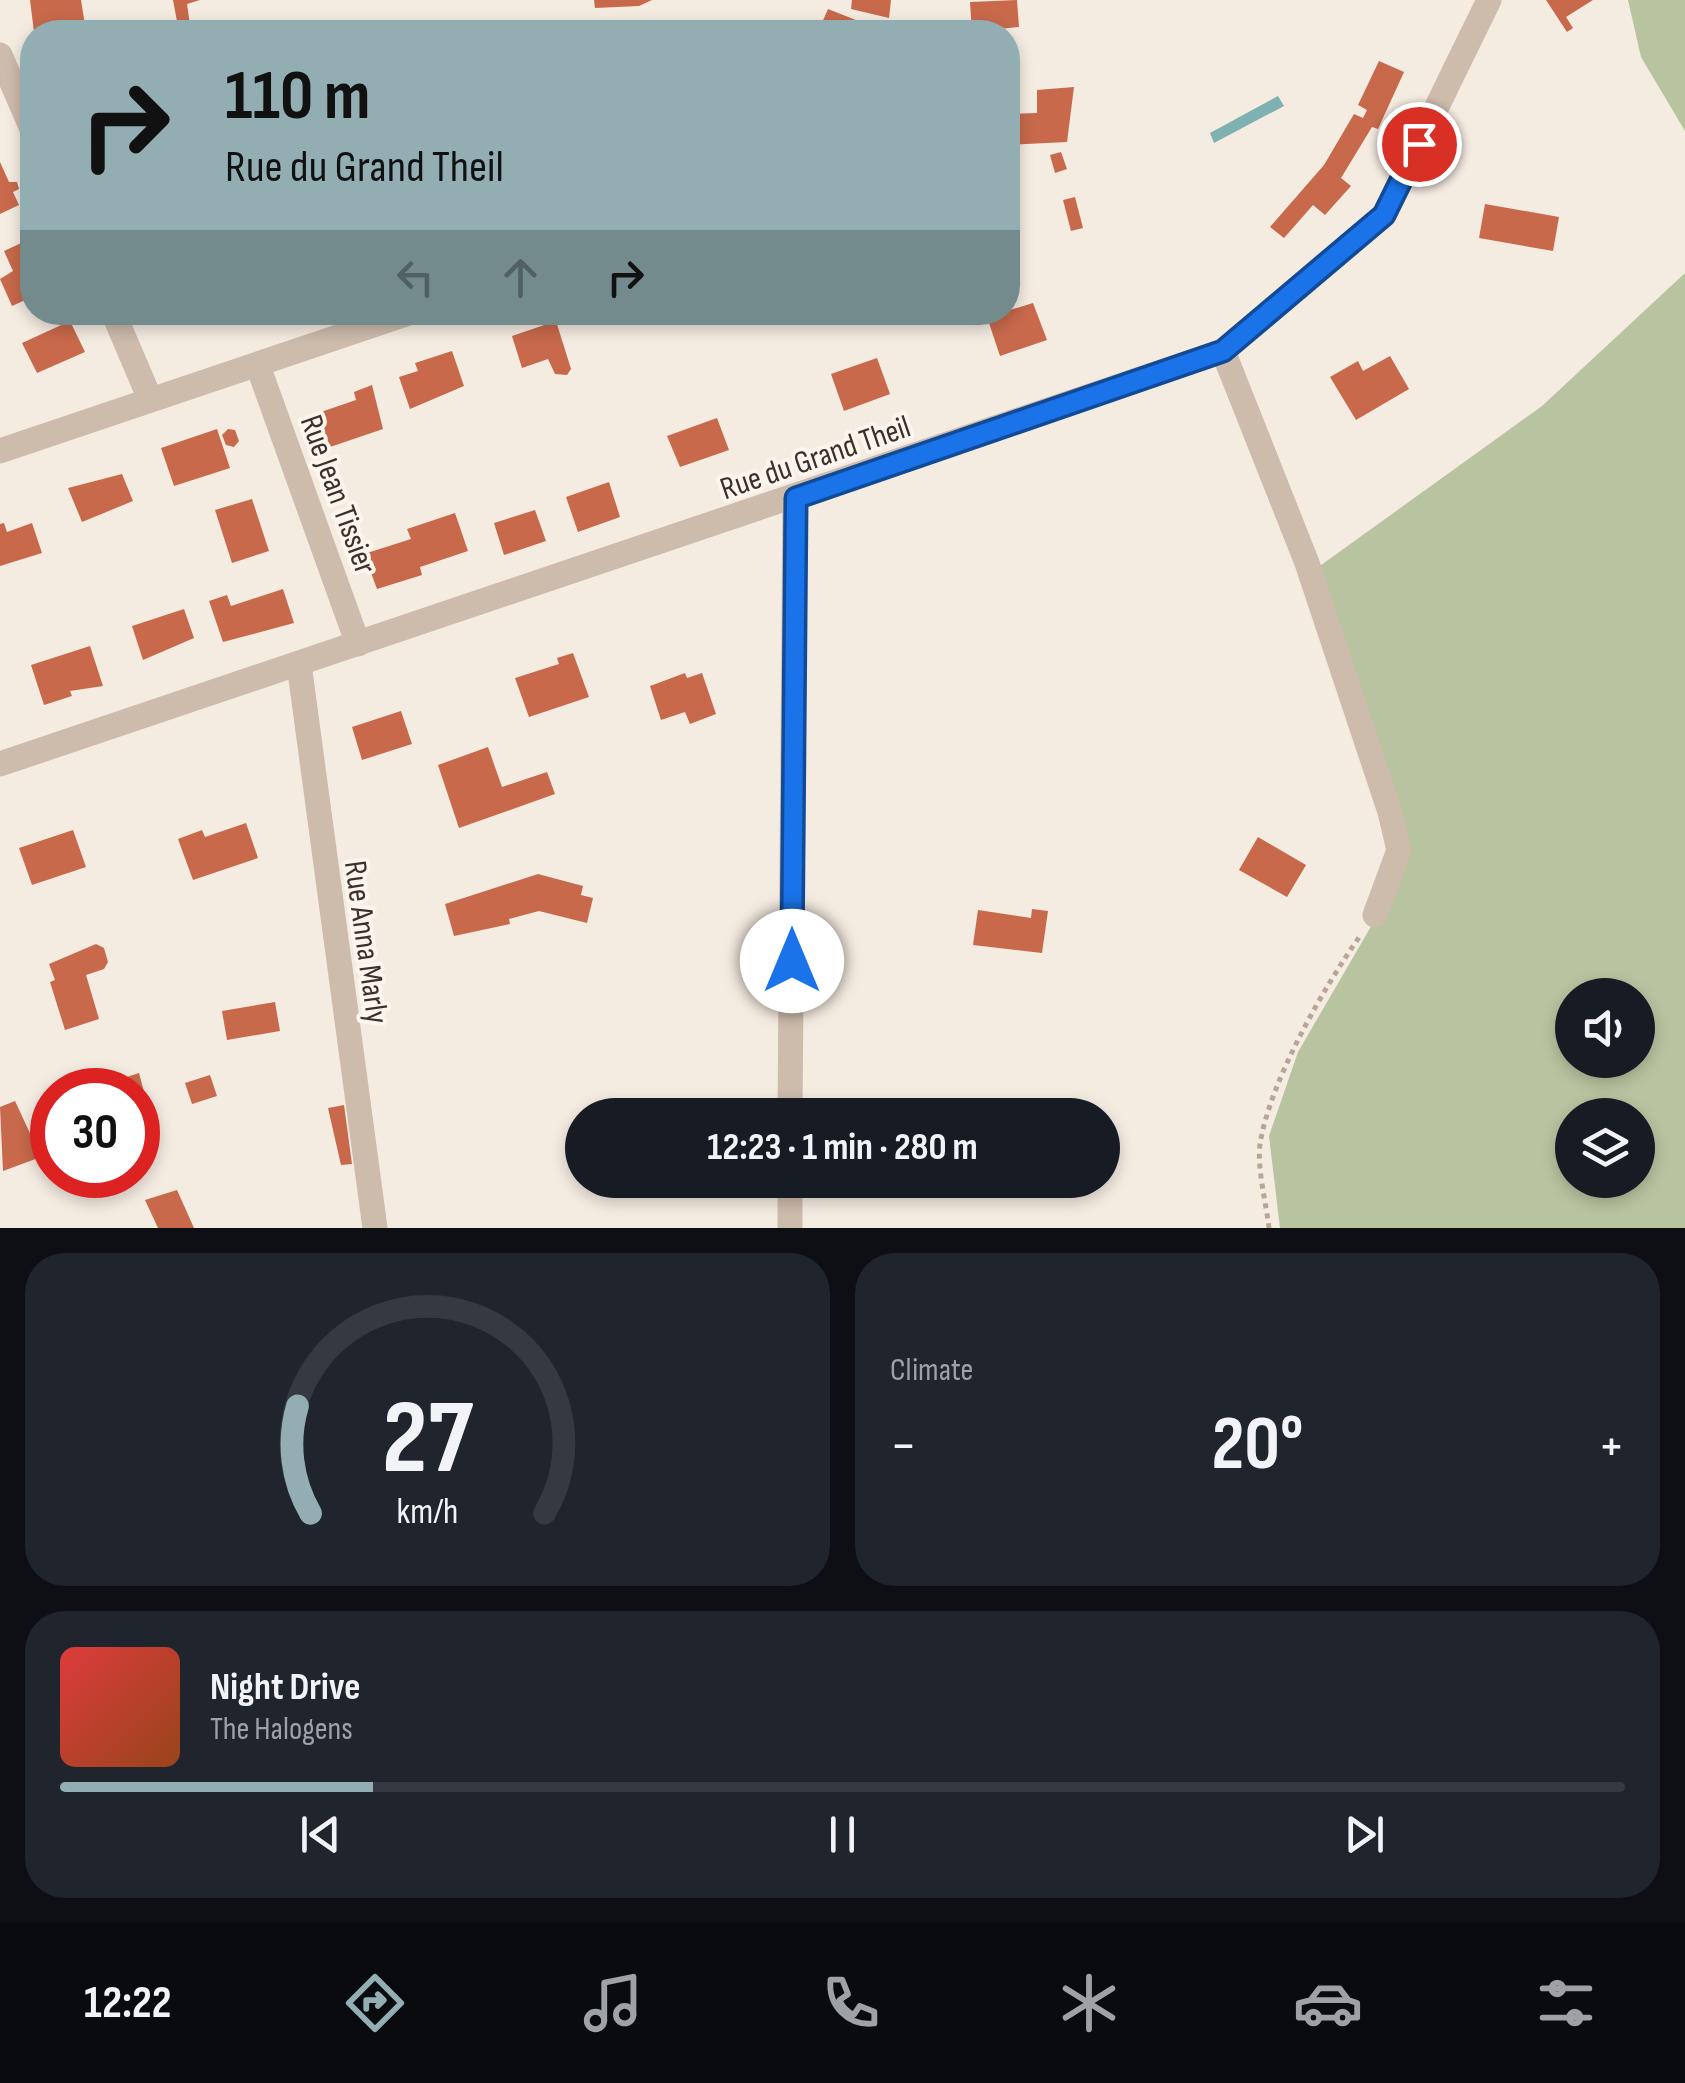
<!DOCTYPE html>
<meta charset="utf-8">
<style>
:root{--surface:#171b24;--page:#20242c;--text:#f1f3f6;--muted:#9ea1a6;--line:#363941;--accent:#92aeb2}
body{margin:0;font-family:"Sofia Sans Condensed",sans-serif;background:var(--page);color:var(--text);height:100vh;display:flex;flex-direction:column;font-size:38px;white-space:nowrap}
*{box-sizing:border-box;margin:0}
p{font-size:32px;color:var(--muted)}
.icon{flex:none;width:55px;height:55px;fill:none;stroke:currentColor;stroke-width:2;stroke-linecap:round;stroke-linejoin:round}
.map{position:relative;height:1228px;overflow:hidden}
.panel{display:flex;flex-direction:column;gap:25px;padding:25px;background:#0d0f14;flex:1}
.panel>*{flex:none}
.top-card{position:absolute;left:20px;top:20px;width:1000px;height:305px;border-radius:40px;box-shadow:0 5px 15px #0003;background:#92aeb2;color:#111;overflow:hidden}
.buttons{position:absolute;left:1555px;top:978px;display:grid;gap:20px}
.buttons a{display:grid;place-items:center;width:100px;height:100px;border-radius:50%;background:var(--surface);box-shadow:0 5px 15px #0003;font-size:50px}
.speed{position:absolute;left:30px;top:1068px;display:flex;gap:20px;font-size:50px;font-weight:700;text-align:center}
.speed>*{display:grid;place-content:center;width:130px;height:130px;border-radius:50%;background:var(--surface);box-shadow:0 5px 15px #0003;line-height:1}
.speed .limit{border:15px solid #d22;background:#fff;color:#111}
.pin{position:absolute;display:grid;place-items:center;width:85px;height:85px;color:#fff;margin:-42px;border:5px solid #fff;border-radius:50%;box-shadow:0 2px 10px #0007}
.me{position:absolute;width:110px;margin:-55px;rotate:0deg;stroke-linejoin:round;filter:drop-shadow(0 0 8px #0008)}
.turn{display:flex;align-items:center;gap:35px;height:210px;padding:0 40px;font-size:45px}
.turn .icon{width:130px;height:130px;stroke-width:2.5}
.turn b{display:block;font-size:70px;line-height:85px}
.lanes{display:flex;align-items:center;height:95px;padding:0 40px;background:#0003;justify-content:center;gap:50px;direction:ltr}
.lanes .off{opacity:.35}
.big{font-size:75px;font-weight:700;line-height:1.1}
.panel .card{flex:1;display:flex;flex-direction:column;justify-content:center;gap:15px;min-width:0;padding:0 35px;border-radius:40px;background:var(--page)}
.panel .dial{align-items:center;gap:0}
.dial svg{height:260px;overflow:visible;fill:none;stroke:var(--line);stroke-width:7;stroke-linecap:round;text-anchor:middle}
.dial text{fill:var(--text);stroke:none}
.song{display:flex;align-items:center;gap:30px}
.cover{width:120px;height:120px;border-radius:15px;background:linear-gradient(135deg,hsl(0 70% 55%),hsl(20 70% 35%))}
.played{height:10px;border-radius:5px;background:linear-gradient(90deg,var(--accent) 20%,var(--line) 20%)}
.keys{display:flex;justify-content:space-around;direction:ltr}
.heat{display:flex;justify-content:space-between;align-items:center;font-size:55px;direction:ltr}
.panel .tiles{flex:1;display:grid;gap:25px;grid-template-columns:1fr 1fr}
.card:last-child{grid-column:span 2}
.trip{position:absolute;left:565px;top:1098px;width:555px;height:100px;border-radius:50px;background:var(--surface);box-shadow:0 5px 15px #0003;font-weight:700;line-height:100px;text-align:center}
.menu{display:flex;height:160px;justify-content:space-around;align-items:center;background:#090b0e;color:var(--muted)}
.menu .icon{width:70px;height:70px}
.menu .current{color:var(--accent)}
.menu b{font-size:45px;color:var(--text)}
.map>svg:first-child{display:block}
.green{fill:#b8c4a0;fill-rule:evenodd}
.water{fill:#7fb0b2}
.building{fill:#c8694b}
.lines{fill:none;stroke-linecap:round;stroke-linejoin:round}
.path{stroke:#b9a596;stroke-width:5;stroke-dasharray:5 5;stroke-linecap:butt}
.minor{stroke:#cdbbac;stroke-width:25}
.route-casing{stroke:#114b97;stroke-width:25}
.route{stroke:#1a73e8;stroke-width:18}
.labels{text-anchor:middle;stroke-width:8;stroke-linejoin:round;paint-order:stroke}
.street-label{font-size:32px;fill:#3b302b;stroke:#fbf5ee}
</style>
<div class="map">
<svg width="1685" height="1228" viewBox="0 0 1685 1228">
<rect width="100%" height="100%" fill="#f4ebe1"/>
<!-- green -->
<g class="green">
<path d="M1628,0H1685V131L1641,57Z"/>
<path d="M1685,273V1228H1280L1269,1136L1298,1052L1401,875L1317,568L1542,406ZM1572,995H1638V1060H1572ZM1572,1115H1638V1180H1572Z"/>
</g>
<!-- water -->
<path class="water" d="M1278,96L1284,106L1214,143L1210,133Z"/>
<!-- building -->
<g class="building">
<path d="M30,0H81L86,32H34Z"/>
<path d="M173,0H200L187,4L191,32H179Z"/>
<path d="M594,0H652L639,6L595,8Z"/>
<path d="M852,0H891L889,18L851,9Z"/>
<path d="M1017,0L1019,27L972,32L970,2Z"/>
<path d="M1546,0H1593L1566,17L1573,28L1567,32Z"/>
<path d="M828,9L866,24L863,32H818Z"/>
<path d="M1379,61L1404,72L1378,129L1372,127L1341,178L1351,186L1325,215L1313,205L1284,238L1270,227L1324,165L1354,114L1363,118L1367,110L1358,105Z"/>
<path d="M1074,87L1067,142L1008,145V114L1037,113V90Z"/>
<path d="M1061,152L1067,169L1055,173L1050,155Z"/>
<path d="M0,162L9,182H17L19,189L13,192L19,205L0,214Z"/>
<path d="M1075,197L1083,228L1071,231L1063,200Z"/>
<path d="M1485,204L1559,217L1553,251L1479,238Z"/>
<path d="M32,238V297L12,306L0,279L13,271L4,251Z"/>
<path d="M1033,303L1047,340L1000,356L987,317Z"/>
<path d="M70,321L85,352L37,373L22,343Z"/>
<path d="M556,321L571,369L567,375L555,374L548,359L522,368L512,336Z"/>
<path d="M452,351L464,386L410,409L399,377L418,371L415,363Z"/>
<path d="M1390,356L1409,389L1356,420L1330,377L1358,361L1363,371Z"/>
<path d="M877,358L890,394L844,411L831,374Z"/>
<path d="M372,385L383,429L330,447L318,413L356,400L354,392Z"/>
<path d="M717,418L729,450L680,467L667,436Z"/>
<path d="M217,429L230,468L174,486L161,448Z"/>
<path d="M228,429L235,430L239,441L234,447L226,445L222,435Z"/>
<path d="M122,474L133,501L82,522L68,488Z"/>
<path d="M609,482L620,517L578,532L566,497Z"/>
<path d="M252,499L269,551L232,563L215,510Z"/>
<path d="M535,510L546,541L504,555L494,523Z"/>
<path d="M455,513L468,551L420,567L422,575L377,589L364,554L411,539L407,529Z"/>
<path d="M4,523L7,532L32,523L42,553L0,566V524Z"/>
<path d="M283,589L294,623L223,642L209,601L227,595L231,606Z"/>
<path d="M184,609L194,638L143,660L132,626Z"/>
<path d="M90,646L103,686L70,691L72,696L44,705L31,665Z"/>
<path d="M573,653L589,697L529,717L515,678L559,664L557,658Z"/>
<path d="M685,673L687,678L702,673L716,714L690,724L685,712L661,720L650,686Z"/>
<path d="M401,711L412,744L362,760L352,727Z"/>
<path d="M488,747L502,787L547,772L555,794L459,828L438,765Z"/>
<path d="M246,823L258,858L193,880L178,839L202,830L205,837Z"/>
<path d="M73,830L86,867L32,885L19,848Z"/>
<path d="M1258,837L1306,865L1287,897L1239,870Z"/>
<path d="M538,874L583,886L581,895L593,898L587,923L539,911L509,919L510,924L454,936L445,904Z"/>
<path d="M1032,909L1048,911L1042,953L973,945L978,910L1031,918Z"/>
<path d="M96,944L104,948L108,962L104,969L86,975L99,1019L65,1030L50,982L55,980L49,964Z"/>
<path d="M275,1002L280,1031L227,1040L222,1011Z"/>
<path d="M139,1073L155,1133L138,1139V1090L90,1089Z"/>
<path d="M210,1075L217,1096L192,1104L185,1083Z"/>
<path d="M15,1101L41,1157L3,1171L0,1107Z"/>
<path d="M344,1105L352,1164L341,1165L328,1108Z"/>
<path d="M177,1190L194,1228H158L145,1200Z"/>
</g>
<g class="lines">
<!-- path -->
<path class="path" d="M1269,1228C1266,1202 1257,1169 1260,1144C1270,1081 1324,987 1360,936"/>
<!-- minor -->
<g class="minor">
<path d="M0,55L32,129"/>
<path d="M113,312L150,399"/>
<path d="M1223,351L1307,563L1390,812L1399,850L1375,915"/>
<path d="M258,366L358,644"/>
<path d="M0,451L412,312"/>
<path d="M299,664L375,1228"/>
<path d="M0,764L1223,351L1384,215L1489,0"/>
<path d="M790,1115L795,498"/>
<path d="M790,1228V1180"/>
</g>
</g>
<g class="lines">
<!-- route casing -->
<g class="route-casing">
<path id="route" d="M792,961L796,498L1223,351L1384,215L1419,144"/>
</g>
<!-- route -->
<use href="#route" class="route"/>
</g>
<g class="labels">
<!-- street labels -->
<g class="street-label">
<text transform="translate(815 457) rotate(-19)" y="11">Rue du Grand Theil</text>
<text transform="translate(339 494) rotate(70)" y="11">Rue Jean Tissier</text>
<text transform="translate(367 942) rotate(82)" y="11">Rue Anna Marly</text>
</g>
</g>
</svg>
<div class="buttons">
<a><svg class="icon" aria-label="sound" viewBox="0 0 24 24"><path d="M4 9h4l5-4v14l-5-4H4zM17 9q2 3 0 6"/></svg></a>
<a><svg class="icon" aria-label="layers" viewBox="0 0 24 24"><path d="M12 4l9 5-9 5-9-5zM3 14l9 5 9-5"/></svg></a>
</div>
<div class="speed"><div class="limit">30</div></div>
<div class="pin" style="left:1419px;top:144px;background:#d93025"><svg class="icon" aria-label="arrive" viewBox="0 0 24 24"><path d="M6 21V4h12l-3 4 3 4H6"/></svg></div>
<svg class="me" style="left:792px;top:961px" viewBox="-20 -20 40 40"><circle r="19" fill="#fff"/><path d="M0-13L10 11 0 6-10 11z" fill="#1a73e8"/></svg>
<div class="trip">12:23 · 1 min · 280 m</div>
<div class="top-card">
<div class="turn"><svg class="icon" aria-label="right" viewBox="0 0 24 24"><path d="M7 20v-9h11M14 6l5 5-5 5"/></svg><div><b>110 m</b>Rue du Grand Theil</div></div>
<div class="lanes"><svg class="icon off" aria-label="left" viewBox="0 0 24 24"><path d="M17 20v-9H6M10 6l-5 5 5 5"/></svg><svg class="icon off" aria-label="ahead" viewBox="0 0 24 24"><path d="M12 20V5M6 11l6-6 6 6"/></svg><svg class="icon" aria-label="right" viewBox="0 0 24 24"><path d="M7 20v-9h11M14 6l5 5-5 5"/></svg></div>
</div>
</div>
<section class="panel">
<div class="tiles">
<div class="card dial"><svg viewBox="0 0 100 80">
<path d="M14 69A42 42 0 1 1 86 69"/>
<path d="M14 69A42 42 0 0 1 10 36" stroke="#92aeb2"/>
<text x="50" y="56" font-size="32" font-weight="700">27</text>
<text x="50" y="72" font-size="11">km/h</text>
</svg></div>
<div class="card"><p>Climate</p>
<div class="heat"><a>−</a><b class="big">20°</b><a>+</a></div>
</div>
<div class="card">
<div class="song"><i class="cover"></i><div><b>Night Drive</b><p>The Halogens</p></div></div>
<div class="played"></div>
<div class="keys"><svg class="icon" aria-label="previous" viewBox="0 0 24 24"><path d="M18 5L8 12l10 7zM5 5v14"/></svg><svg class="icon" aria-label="pause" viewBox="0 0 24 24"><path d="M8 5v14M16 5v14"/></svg><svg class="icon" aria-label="next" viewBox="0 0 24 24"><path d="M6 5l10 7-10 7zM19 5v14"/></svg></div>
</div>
</div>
</section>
<nav class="menu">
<b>12:22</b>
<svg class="icon current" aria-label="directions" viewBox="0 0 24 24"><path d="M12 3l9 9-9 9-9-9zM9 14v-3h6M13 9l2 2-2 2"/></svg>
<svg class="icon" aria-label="music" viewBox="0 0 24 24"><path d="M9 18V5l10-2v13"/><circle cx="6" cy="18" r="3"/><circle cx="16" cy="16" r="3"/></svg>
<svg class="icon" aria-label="phone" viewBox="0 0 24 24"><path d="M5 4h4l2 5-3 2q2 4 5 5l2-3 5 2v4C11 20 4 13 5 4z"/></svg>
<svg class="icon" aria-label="climate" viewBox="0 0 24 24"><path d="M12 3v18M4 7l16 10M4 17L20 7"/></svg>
<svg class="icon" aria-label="car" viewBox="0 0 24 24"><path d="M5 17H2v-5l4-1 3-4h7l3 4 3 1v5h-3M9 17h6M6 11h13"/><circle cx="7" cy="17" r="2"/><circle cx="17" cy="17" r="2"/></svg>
<svg class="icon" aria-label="filters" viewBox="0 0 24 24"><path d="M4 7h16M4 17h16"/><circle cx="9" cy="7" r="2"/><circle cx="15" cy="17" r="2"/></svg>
</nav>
